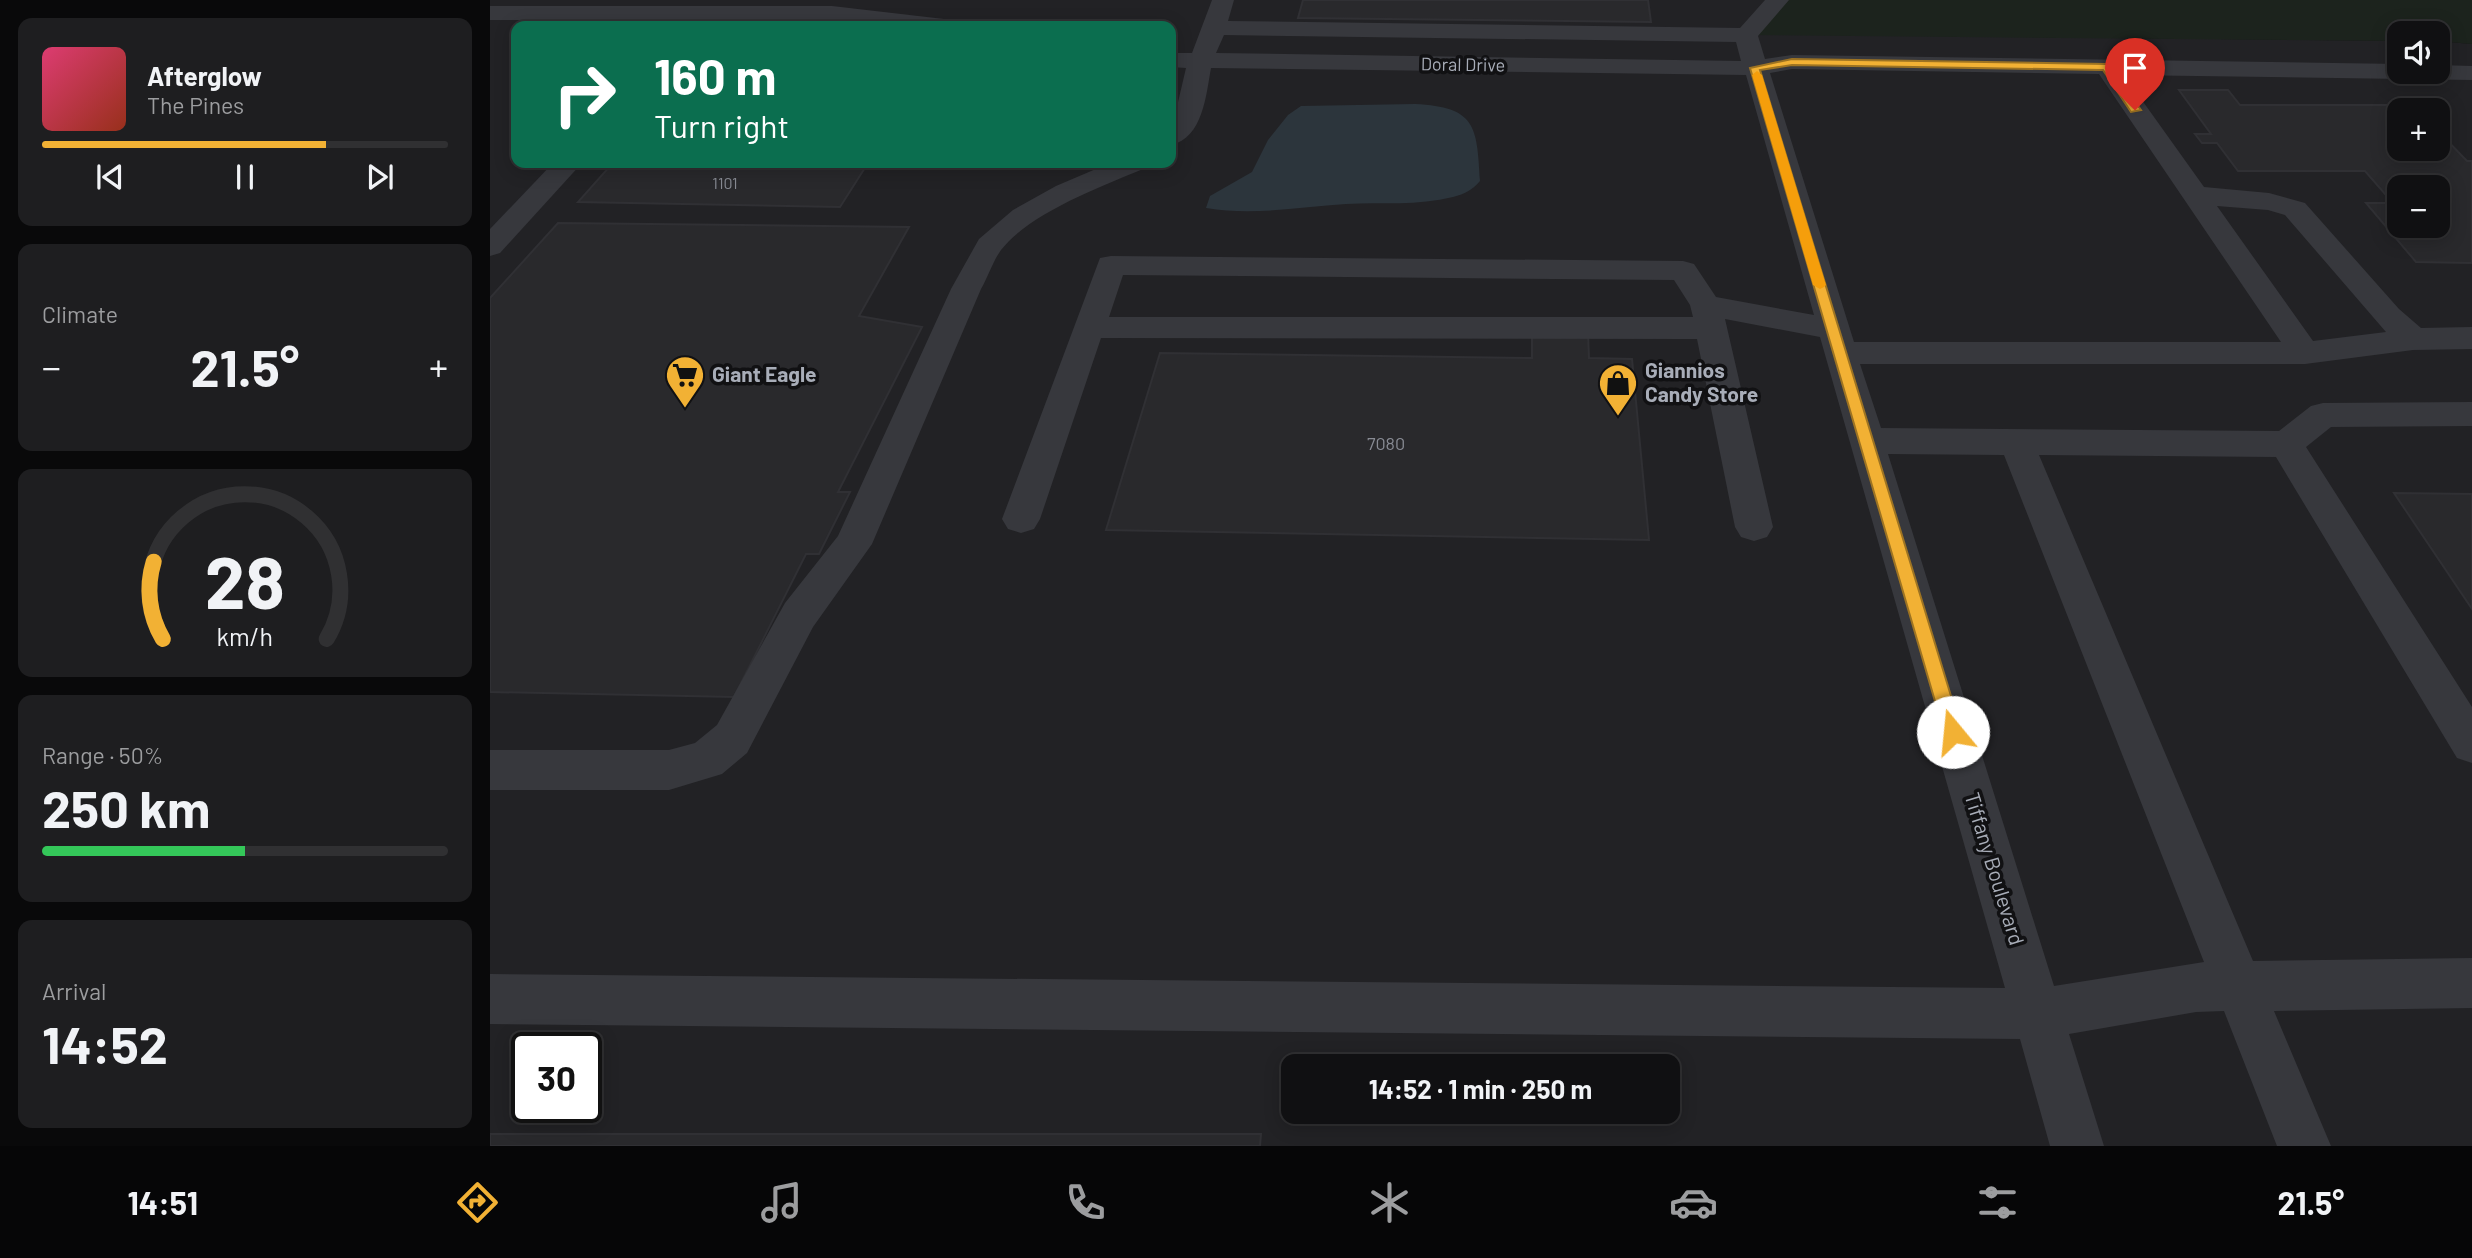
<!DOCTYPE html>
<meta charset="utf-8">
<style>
:root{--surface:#101012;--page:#1e1e20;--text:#f1f3f6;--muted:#9c9d9f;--line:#303032;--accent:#f2b134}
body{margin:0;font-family:Barlow,sans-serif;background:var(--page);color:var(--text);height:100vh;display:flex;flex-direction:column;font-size:26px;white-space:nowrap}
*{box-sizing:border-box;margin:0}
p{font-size:23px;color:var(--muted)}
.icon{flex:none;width:38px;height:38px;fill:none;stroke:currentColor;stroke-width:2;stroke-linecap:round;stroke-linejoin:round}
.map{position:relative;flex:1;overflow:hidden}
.panel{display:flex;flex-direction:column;gap:18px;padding:18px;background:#09090a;width:490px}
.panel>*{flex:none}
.hud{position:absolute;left:21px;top:21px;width:665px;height:147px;border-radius:14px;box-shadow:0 4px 18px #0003,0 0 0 2px var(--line);background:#0b6e4f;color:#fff;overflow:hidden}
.fabs{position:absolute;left:1897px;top:21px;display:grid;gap:14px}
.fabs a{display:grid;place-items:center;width:63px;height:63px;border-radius:14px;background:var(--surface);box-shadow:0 4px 18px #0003,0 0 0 2px var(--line);font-size:35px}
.speed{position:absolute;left:21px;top:1032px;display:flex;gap:14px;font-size:35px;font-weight:700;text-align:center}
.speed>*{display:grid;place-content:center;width:91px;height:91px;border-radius:50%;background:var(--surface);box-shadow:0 4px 18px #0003,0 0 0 2px var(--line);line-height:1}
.speed .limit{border:4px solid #111;border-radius:10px;background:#fff;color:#111}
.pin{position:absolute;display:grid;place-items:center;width:60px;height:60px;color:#fff;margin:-72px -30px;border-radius:50% 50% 50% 0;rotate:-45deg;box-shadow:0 0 7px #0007}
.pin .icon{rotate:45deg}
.me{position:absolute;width:77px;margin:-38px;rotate:343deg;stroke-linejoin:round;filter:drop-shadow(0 0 5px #0008)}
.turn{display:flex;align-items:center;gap:24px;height:147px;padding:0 28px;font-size:32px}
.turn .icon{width:91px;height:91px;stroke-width:2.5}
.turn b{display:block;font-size:49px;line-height:60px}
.big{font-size:52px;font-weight:700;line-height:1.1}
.panel .tile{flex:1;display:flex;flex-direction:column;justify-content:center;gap:10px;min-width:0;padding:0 24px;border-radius:14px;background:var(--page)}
.panel .dial{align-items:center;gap:0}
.dial svg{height:182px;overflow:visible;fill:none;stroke:var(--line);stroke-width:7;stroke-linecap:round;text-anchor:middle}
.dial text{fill:var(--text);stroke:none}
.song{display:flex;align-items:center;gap:21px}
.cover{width:84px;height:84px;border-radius:10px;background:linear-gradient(135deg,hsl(340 70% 55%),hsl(10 70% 35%))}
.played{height:7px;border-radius:4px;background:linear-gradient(90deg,var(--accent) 70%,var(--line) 70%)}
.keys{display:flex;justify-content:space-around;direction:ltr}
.heat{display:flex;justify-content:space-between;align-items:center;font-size:38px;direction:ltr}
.charge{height:10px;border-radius:5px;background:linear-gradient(90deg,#34c759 50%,var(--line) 0)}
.trip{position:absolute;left:791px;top:1054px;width:399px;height:70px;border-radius:14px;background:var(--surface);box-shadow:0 4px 18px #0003,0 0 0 2px var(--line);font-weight:700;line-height:70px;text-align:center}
.dock{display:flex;height:112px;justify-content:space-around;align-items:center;background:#060607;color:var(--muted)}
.dock .icon{width:49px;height:49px}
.dock .active{color:var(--accent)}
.dock b{font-size:32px;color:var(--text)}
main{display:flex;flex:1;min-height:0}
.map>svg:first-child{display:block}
.built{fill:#222225;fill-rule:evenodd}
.green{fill:#1c231d}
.water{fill:#2c353c}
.building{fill:#29292c;stroke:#303034;stroke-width:2;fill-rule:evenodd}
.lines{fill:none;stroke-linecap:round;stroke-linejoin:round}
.minor{fill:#37383d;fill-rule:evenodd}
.route{fill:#f2b134;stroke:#9d7322;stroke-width:2}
.slow{fill:#f59e0b}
.labels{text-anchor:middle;stroke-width:7;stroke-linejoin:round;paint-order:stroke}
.far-number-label{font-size:16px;fill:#888b94}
.far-street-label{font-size:18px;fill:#a8adb8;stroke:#111113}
.number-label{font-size:18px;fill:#888b94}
.poi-label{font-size:21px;font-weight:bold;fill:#a8adb8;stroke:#111113;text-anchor:start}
.street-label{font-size:21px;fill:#a8adb8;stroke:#111113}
</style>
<main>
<section class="panel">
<div class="tile">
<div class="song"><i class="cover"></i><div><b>Afterglow</b><p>The Pines</p></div></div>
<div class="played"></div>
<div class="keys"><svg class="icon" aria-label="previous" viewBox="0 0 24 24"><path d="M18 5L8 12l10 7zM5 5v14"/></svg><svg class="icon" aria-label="pause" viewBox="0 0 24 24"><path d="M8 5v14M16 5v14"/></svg><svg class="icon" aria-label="next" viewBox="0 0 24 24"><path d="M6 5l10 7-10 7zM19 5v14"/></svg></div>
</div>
<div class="tile"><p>Climate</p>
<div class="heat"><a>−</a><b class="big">21.5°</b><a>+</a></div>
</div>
<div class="tile dial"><svg viewBox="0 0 100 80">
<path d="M14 69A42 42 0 1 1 86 69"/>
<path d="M14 69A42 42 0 0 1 10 35" stroke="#f2b134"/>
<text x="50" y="56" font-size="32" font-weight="700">28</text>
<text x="50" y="72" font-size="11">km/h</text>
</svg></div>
<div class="tile"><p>Range · 50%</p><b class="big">250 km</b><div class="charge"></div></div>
<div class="tile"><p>Arrival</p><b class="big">14:52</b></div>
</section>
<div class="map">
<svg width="1982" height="1146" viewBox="0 0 1982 1146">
<rect width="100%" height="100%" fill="#161618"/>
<!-- built -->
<path class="built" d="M0,0H1288L1257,34L1909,41V72H1948V41L1982,44V1146H0ZM26,26H681V163H26ZM1909,110H1948V149H1909ZM1909,187H1948V226H1909ZM37,1048H96V1108H37ZM803,1066H1178V1111H803Z"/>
<!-- green -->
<path class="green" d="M1288,0H1982V44L1948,41V33H1909V41L1256,35Z"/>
<!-- water -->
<path class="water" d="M925,104C986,107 987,126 990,181C982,190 975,194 963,197C928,206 891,202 856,204C809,207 763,216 716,208L720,196L762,172L778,140L798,115L811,106Z"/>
<!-- building -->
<g class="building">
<path d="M813,0H1158L1161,22L808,18Z"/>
<path d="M1689,90H1738L1750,105H1922L1927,110H1909V149H1948V131L1977,161H1982V263L1926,262L1876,203H1903L1875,171H1748L1727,143H1712L1705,134H1721ZM1909,187H1948V226H1909Z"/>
<path d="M104,163H378L350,207L88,202L122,164Z"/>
<path d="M68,223L419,227L369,316L432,327L348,492H360L329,554H316L244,697L0,692V298Z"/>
<path d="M1042,333H1098L1099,358L1142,359L1159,540L616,530L670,353L1042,358Z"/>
<path d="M1904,493L1982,494V609Z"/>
<path d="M0,1134H771L770,1146H0Z"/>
</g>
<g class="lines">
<!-- minor -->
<g class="minor">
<path d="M722,0H744L738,21L1250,28L1275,0H1299L1268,36L1275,59L1302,55L1909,64V72H1948V65L1982,66V80L1634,75L1714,187L1779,193L1815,203L1909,309L1931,328L1982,327V349L1923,350L1815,364H1370L1391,428L1789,431L1821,406L1833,403L1982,402V426L1841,427L1816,447L1982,707V763L1967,758L1786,457L1549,455L1763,961L1982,958V1008L1784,1011L1841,1146H1787L1734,1011L1706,1012L1579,1034L1614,1146H1560L1530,1039L0,1024V974L1515,988L1330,337L1235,319L1283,527L1277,537L1264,541L1251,537L1245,527L1207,339L611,338L550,519L544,529L531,533L518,529L512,519L610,258L621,256L1193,261L1204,264L1226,297L1324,315L1256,75L721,68C716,95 713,138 681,145V121L685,115L696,68L681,67V53H702ZM734,35L1246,42L1251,61L726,53ZM1302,69L1609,74L1791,342H1364L1280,73ZM1727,206L1778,210L1795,215L1896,332L1823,341ZM633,275L1184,280L1200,305L1203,317H619ZM1398,454L1514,455L1714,962L1564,986Z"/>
<path d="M0,6H342L454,19L462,21L466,26H404L342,20H0Z"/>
<path d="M63,163H92L10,253L0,256V229Z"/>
<path d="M620,163H657L653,169C610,187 540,213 511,250C503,261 498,277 491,289L382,544L323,627L257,753L232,774L179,790H0V750H179L205,743L227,725L295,603L348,536L461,289L489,239L523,210L566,186Z"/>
</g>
</g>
<!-- route -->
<path class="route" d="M1302,59L1616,64L1619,65L1651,110L1641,112L1613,70L1302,65L1270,70L1472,732L1469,737L1463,740L1457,737L1454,732L1260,68Z"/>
<!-- slow -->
<path class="slow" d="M1267,71L1272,75L1336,285L1334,287L1330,289L1323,285L1262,75Z"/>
<!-- icons -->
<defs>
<g id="supermarket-pin" transform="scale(2.0125)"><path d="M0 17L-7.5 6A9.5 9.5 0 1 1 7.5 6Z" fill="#f2b134" stroke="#111113"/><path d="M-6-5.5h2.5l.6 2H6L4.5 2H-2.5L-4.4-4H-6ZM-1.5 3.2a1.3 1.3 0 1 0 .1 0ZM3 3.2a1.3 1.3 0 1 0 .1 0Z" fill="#111"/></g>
<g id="shop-pin" transform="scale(2.0125)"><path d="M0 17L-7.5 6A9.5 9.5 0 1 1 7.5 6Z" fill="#f2b134" stroke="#111113"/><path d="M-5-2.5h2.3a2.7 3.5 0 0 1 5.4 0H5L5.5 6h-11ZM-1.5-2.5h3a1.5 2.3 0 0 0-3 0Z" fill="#111"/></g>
</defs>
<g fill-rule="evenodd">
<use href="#supermarket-pin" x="195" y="375"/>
<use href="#shop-pin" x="1128" y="383"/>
</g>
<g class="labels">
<!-- far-number labels -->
<g class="far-number-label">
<text x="235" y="189">1101</text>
</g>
<!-- far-street labels -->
<g class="far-street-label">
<text transform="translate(973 65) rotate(1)" y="6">Doral Drive</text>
</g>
<!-- number labels -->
<g class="number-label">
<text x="896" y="450">7080</text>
</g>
<!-- poi labels -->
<g class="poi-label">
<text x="1155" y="378">Giannios<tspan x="1155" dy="24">Candy Store</tspan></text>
<text x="222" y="382">Giant Eagle</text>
</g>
<!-- street labels -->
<g class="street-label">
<text transform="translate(1504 869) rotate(73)" y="7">Tiffany Boulevard</text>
</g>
</g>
</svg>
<div class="fabs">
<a><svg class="icon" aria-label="sound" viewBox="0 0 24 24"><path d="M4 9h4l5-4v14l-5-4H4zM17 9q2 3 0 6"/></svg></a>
<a>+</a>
<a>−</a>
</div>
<div class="speed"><div class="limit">30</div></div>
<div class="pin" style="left:1645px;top:110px;background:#d93025"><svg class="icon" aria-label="arrive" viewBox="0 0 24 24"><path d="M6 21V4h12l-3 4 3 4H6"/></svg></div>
<svg class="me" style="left:1463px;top:732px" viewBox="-20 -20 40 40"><circle r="19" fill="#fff"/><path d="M0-13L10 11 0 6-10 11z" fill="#f2b134"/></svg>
<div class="trip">14:52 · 1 min · 250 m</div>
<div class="hud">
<div class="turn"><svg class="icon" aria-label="right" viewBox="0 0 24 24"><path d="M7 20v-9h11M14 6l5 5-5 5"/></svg><div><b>160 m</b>Turn right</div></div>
</div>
</div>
</main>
<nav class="dock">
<b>14:51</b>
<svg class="icon active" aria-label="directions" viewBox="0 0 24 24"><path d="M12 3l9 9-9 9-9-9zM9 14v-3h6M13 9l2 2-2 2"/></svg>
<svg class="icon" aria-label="music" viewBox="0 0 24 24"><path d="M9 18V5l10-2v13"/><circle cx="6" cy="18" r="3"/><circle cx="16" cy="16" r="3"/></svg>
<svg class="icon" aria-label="phone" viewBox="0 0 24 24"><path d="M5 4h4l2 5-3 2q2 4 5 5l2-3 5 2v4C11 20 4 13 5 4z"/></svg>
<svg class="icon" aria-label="climate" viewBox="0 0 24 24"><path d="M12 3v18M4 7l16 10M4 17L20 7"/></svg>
<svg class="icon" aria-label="car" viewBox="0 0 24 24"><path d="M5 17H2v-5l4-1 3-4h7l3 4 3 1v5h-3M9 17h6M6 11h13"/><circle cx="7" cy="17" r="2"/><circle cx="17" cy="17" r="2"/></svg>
<svg class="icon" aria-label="filters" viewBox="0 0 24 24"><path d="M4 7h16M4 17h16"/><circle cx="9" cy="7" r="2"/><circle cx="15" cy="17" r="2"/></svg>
<b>21.5°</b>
</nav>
